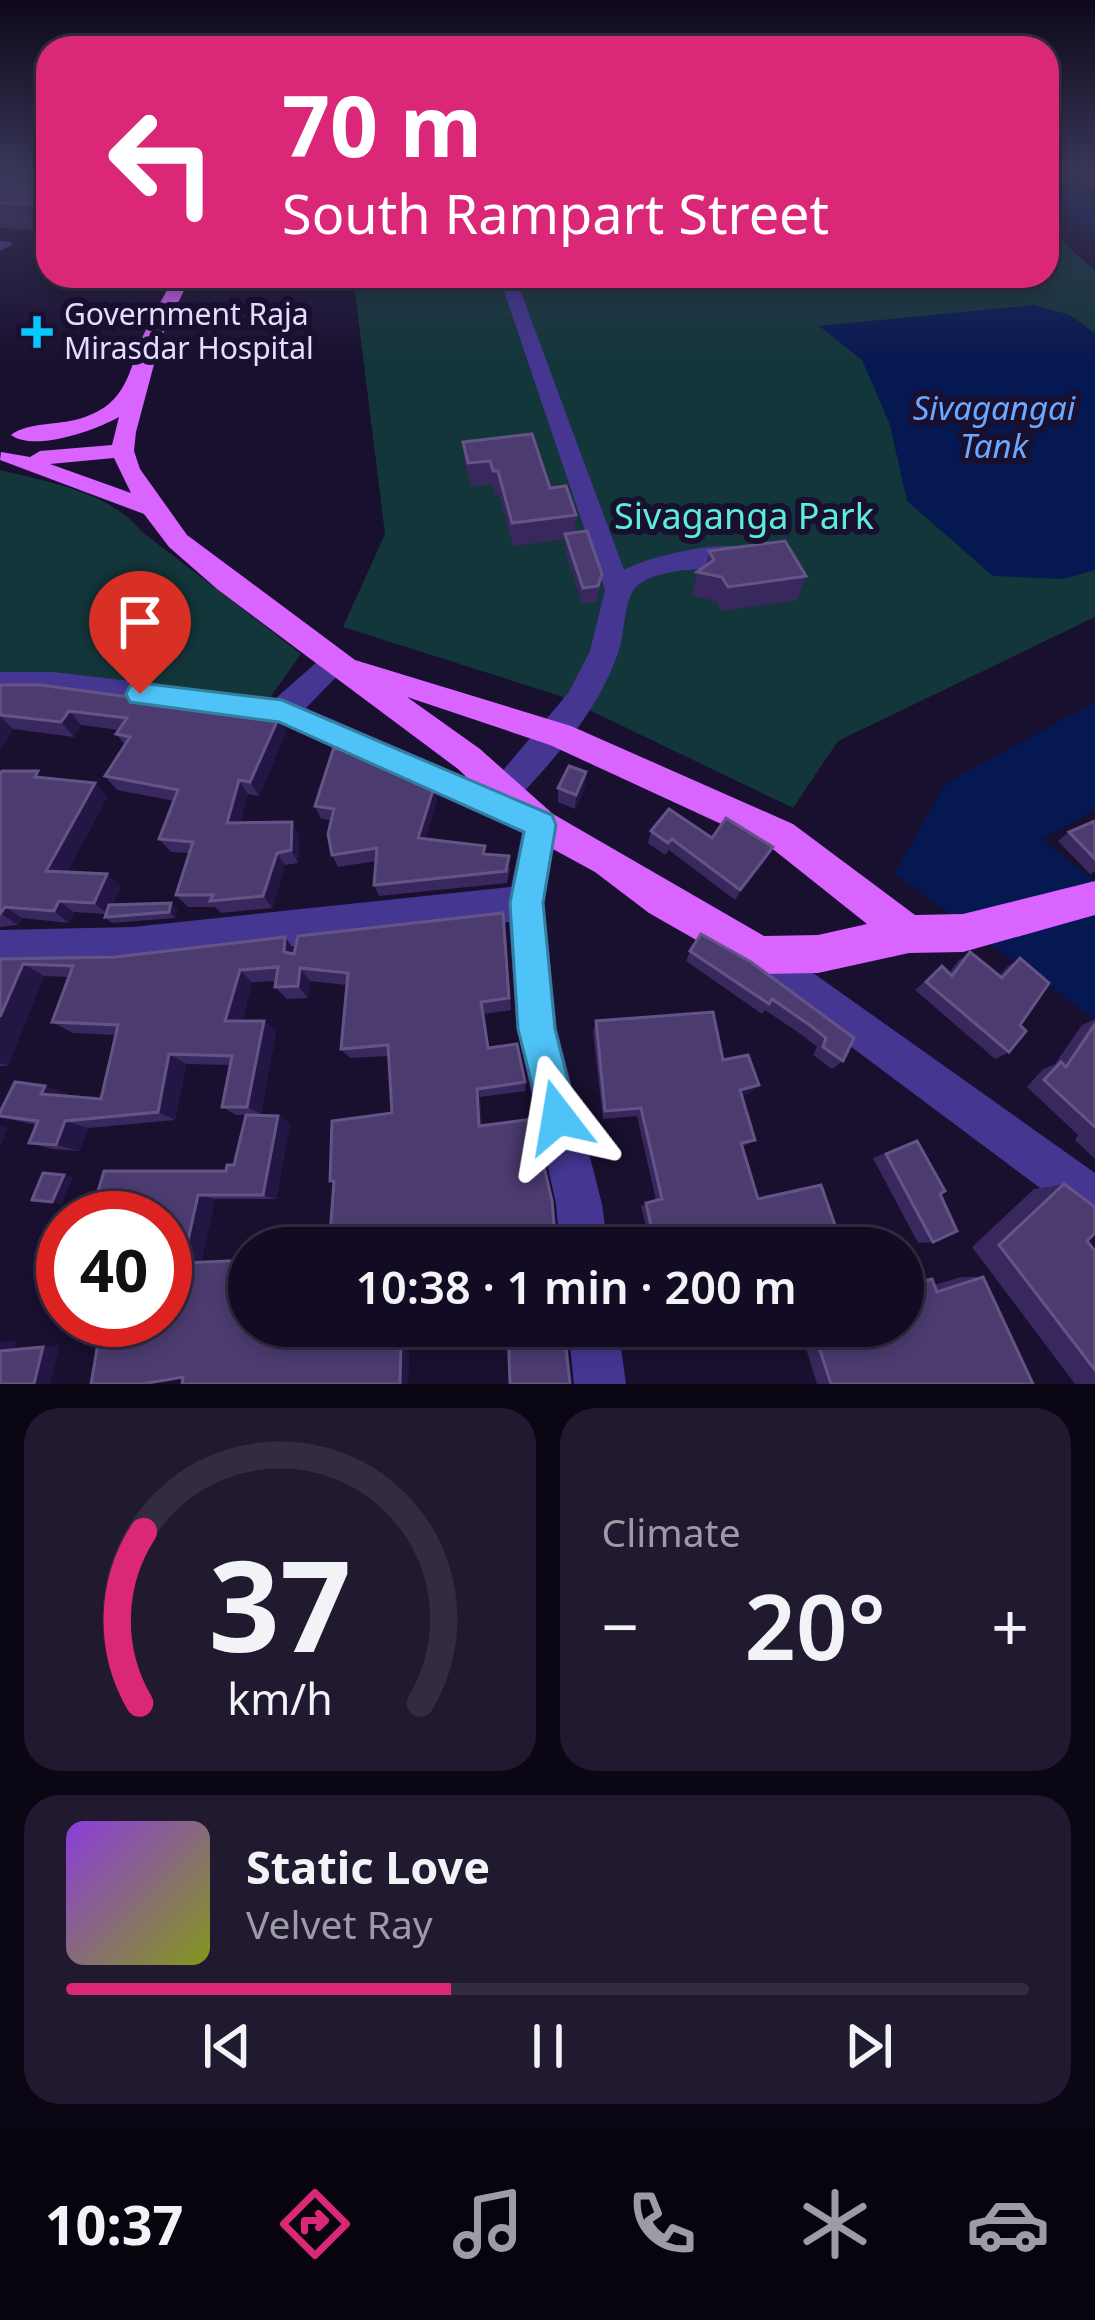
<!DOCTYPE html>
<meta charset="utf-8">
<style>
:root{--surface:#130b23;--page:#201930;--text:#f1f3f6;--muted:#9d9ba6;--line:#322b41;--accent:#db2777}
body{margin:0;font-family:"Noto Sans",sans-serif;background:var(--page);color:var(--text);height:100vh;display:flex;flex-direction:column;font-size:45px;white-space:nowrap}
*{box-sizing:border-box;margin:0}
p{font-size:39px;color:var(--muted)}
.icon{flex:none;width:66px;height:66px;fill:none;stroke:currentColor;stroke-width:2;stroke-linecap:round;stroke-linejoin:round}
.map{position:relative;height:1384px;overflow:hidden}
.panel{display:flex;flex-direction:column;gap:24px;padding:24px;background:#0a0613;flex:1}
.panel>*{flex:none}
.guide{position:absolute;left:36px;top:36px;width:1023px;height:252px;border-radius:36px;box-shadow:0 6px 18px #0003,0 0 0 3px var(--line);background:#db2777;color:#fff;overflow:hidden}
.speed{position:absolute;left:36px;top:1191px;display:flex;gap:24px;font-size:60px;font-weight:700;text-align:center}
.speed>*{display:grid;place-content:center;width:156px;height:156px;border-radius:50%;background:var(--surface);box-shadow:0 6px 18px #0003,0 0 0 3px var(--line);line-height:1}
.speed .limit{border:18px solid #d22;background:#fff;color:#111}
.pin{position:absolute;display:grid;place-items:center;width:102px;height:102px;color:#fff;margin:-123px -51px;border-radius:50% 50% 50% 0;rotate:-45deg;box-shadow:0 0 12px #0007}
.pin .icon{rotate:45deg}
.me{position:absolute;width:132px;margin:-66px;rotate:346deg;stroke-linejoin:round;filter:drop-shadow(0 0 9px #0008)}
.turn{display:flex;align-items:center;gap:42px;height:252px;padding:0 48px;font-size:54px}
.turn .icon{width:156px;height:156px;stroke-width:2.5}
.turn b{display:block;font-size:84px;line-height:102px}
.big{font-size:90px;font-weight:600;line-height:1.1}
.panel .tile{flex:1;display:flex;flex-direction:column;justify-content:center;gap:18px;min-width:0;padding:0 42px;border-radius:36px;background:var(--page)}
.panel .dial{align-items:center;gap:0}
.dial svg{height:312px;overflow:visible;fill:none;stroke:var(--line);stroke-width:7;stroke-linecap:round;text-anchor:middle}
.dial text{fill:var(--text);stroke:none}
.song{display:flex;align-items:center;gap:36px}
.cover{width:144px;height:144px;border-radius:18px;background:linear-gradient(135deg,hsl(270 70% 55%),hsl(70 70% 35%))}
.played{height:12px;border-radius:6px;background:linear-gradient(90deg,var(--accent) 40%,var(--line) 40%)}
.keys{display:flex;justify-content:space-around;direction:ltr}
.heat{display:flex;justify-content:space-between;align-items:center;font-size:66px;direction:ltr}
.panel .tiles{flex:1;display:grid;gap:24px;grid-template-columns:1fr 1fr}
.tile:last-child{grid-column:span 2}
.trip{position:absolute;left:228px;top:1227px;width:696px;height:120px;border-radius:60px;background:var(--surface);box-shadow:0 6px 18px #0003,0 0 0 3px var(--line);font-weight:600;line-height:120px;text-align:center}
.tabs{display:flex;height:192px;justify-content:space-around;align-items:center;background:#08040e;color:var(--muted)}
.tabs .icon{width:84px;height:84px}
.tabs .current{color:var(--accent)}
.tabs b{font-size:54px;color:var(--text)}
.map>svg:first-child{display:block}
.green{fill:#12363a}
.water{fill:#061851}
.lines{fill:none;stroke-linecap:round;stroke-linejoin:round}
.minor{fill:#453692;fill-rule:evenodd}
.major{fill:#d964ff;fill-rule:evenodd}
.wall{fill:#39285e}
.shaded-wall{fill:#241644}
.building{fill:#4b3b6f;stroke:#645486;stroke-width:3}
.route{fill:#4fc3f7;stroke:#337fa1;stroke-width:3}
.poi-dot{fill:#09c7ff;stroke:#190f2f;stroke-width:4.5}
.labels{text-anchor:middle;stroke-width:12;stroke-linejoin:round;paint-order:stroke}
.far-poi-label{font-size:30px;fill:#e5ddff;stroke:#190f2f;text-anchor:start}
.far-water-label{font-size:33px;font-style:italic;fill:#6ba8ff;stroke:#190f2f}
.park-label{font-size:36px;fill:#5decda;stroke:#190f2f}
</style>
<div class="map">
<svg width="1095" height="1384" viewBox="0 0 1095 1384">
<rect width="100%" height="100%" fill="#190f2f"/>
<!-- green -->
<g class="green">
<path d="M1047,227L1095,271V617L838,741L793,808L560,696L343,627L385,534L353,276H1047Z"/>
<path d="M0,470C46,481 112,493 141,531L301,654L269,699L0,679Z"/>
</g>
<!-- water -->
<g class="water">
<path d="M1048,172L1095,203V235L1047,201Z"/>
<path d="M1034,305L1070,315L1095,333V570L1063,579L993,576L907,501L890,425L862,360L819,326Z"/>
<path d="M1095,702V811L1042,839L1095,881V1020L894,873L946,783Z"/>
</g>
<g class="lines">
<!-- minor -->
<g class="minor">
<path d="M0,241L10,242L12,245L0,251Z"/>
<path d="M499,276H515L624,570C648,556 740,534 759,554C738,578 670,559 637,586C624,597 625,630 620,647C601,707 559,754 517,799L553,814L558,825L544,903L557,1029L602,1204L608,1248H560L556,1204L517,1029L509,922L132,965L0,968V930L132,927L511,887L522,833L278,723L53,696H0V672H53L276,698L326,654H346L351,662L306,708L489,787L569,692L590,651L605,590Z"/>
<path d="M761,936L1095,1173V1224L1079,1217L747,969L742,955L747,941Z"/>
<path d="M568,1326H618L626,1384H574Z"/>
</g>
<!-- major -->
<path class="major" d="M175,276H191L161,338L136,432L134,451L140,469L187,535L355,660L571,726L793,824L915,915L963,914L1095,881V915L963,952L909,953L818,973L761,974L747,969L649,913L595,872L529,836L458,769L217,589L169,547L144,514L0,460L1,452L30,457L40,451L112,445L119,417C94,431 34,452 11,435C29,421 62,426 85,417C127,402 128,373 143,336C152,316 164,296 175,276ZM114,458L131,493L50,464ZM407,697L550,745L769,846L867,924L818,935L764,936L553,814L480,749Z"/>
</g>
<!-- wall -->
<g class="wall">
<path d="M48,172V243L41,230L0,228V183Z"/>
<path d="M1069,172H1095V189Z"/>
<path d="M463,442L550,488L576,515L575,533L602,574L597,602L582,604L565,550V539L513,546L499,494L495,495L492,484L471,487L465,465Z"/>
<path d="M709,551L806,576L797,600L721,611L716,601L692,596L697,572L706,565Z"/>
<path d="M0,685L286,732L259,796L248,794L240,823L292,822L299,835L298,863L285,865L272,908L221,913L215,907H188L176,895L189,853L171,852L159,839L174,801L117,790L105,776L125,745L116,734L119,730L81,725L74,737L13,729L0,750Z"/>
<path d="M586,772L585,787L575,809L558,802V788Z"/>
<path d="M0,775L95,783L107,797L67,872L121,887L112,905L171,903L177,909L175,918L112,923L105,917L106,914L74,912L69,923L22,918L18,925L0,927Z"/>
<path d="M437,800L425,839L486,854L510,868L507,883L379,896L374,885L376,861L338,867L332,855L331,820L321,819L315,806Z"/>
<path d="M1095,821V871L1090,874L1058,841L1069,832Z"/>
<path d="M651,831L712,838L767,858L735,900L669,850L665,855L648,843Z"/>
<path d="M503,913L511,1010L484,1014L489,1048L525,1082L526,1091L480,1097L482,1126L556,1247L560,1248H329L334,1183L330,1181L392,1113L388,1056L350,1058L341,1049L347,985L310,981L308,998L287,999L275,987L276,981L252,982L242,1021H264L276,1031L261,1114L236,1115L222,1107L230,1065L186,1064L175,1120L88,1128L79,1151L53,1149L29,1143L36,1125L0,1117L45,1086L67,1094L66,1096L101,1099L116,1035L73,1033L52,1022L68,977L44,976L8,1066H0V959L295,950Z"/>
<path d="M690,951L854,1038L843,1061L832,1069L813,1055L817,1047L802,1035L765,1010L762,1014L686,961Z"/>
<path d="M970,952L999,976L1007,967L1020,958V1025L1009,1052L995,1059L915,990L942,966L949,973L958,961Z"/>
<path d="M1095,1019V1159L1075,1140L1078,1135L1027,1087L1043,1069L1055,1064L1082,1025Z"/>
<path d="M596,1021L723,1060L759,1085L749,1094L741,1096L755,1140L742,1147L758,1199L843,1248H651L641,1206L656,1200L637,1116L603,1119L593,1032Z"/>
<path d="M278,1116L290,1124L276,1199H215L201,1262L361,1342L409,1337L408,1384H182L183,1377L165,1218L234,1165Z"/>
<path d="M917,1141L940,1194L933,1242L918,1243L873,1158Z"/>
<path d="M1064,1184L1087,1241L1095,1251V1384H1075L972,1247L1034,1189Z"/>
<path d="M961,1277H983L1033,1384H817L799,1326H903V1281L912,1279H932L934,1285Z"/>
</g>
<!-- shaded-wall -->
<g class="shaded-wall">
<path d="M69,711L81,725L74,737L61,722Z"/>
<path d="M0,716L13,729L0,750Z"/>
<path d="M279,717L286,732L259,796L250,782Z"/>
<path d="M586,772L585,787L575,809L576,795Z"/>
<path d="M239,780L248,794L236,836L227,823Z"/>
<path d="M95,783L107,797L61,883L46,871Z"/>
<path d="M434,787L437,800L421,850L418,838Z"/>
<path d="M292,822L299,835L298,863L291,850Z"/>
<path d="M773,847L767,858L735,900L740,890Z"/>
<path d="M277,853L285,865L272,908L263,896Z"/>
<path d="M107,874L121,887L108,914L94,903Z"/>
<path d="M59,901L74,912L69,923L54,911Z"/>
<path d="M171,903L177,909L175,918L169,912Z"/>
<path d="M5,907L22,918L18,925L1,914Z"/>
<path d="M285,937L295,951V965L284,952Z"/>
<path d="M23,964L44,976L8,1066L0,1063V1017Z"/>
<path d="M300,968L310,981L308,998L298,986Z"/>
<path d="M240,970L252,982L239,1032L225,1021Z"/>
<path d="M264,1021L276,1031L261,1114L247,1107Z"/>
<path d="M169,1054L186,1064L175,1120L158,1112Z"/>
<path d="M759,1085L749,1094L731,1099L740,1090Z"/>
<path d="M45,1086L67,1094L64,1102L41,1094Z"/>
<path d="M477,1089L480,1097L482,1133L479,1126Z"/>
<path d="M278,1116L290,1124L276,1199L263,1195Z"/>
<path d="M65,1121L88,1128L79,1151L56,1145Z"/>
<path d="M0,1126L8,1128L0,1148Z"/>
<path d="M64,1175L73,1177L62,1204L52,1202Z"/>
<path d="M198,1195L215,1199L201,1264L183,1263Z"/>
<path d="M351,1326H361V1342L351,1346Z"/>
<path d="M409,1337L408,1384H400L401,1340Z"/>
<path d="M17,1340L15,1349L0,1351V1342Z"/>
<path d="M60,1345L50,1384H34L43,1347Z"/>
</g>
<!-- building -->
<g class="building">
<path d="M8,172H48V217L35,218L46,205L0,203V183Z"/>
<path d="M1082,172H1095V180Z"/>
<path d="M532,434L550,488L566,486L576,515L512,523L498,471H493L490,461L468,463L463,442Z"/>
<path d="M587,531L602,574L598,586L583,588L565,534Z"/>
<path d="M785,541L806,576L728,587L722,577L697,572L714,560L709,551Z"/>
<path d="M0,685H40L279,717L250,782L239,780L227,823L292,822L291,850L277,853L263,896L210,901L213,895H176L193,842L159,839L178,790L105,776L130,737L116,734L127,718L69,711L61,722L0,715Z"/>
<path d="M334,747L434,787L418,838L485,846L483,854L509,856L506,871L374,885L377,848L332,855L328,834L334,809L315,806Z"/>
<path d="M569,766L586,772L576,795L558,788Z"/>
<path d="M2,771H38L35,777L95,783L46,871L107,874L94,903L59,901L54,911L5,907L0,914V775Z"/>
<path d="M669,809L712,838L726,818L773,847L740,890L672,839L668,843L651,831Z"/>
<path d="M1095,821V859L1069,832Z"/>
<path d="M171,903L169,912L105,917L109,905Z"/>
<path d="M503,913L509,998L481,1002L488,1048L517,1044L525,1082L477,1089L479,1126L533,1119L552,1201L556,1247L560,1248H456V1246L329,1248L334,1181H330L332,1121L392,1113L388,1045L341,1049L348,973L300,968L298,986L275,987L278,967L240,970L225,1021H264L247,1107H222L232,1056L169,1054L158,1112L65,1121L56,1145L29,1143L38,1121L0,1116V1112L15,1082L45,1086L41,1094L101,1099L118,1025L52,1022L73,966L23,964L0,1017V959L115,957L285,937L284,952L294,954L298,936Z"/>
<path d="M701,934L751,962L854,1038L843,1061L823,1047L826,1038L811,1026L772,999L769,1004L690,951Z"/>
<path d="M970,952L1002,978L1020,958L1049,983L1020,1025L1026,1031L1009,1052L926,982L942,966L952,976Z"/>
<path d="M713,1012L723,1060L748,1055L759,1085L740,1090L755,1140L741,1143L758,1199L821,1185L843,1248H656L646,1203L662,1199L641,1108L605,1111L596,1021Z"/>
<path d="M1095,1024V1127L1044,1080L1061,1062L1066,1067Z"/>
<path d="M246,1115L278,1116L263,1195H198L183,1263L249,1260V1326H351V1346L401,1340L400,1384H182L183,1377L142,1384H91L102,1320H165V1218H90L104,1171H226L227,1165H234Z"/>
<path d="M917,1141L945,1191L940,1194L957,1231L933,1242L886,1154Z"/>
<path d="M43,1173L64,1175L52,1202L32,1200Z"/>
<path d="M1064,1184L1095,1207V1233L1087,1241L1095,1251V1370L999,1245Z"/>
<path d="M983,1277L1033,1384H831L812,1326H903V1286L932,1279L937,1292Z"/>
<path d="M508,1326H567L564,1329L570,1384H510Z"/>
<path d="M43,1347L34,1384H0V1351Z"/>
</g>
<!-- sky -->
<linearGradient id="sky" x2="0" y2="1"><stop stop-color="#0e081a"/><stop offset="0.47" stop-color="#383758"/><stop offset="1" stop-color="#383758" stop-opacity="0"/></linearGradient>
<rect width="1095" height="365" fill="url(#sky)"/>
<!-- route -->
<path class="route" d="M140,683L282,700L552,815L556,825L543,903L555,1029L577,1117L572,1131L558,1136L544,1131L518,1029L510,903L524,832L279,722L130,702L126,694L130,686Z"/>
<!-- markers -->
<path class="poi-dot" d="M31 314h12v12h12v12h-12v12h-12v-12h-12v-12h12z"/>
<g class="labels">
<!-- far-poi labels -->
<g class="far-poi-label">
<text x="64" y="325">Government Raja<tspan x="64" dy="34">Mirasdar Hospital</tspan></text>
</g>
<!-- far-water labels -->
<g class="far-water-label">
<text x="994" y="420">Sivagangai<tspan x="994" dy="38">Tank</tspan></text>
</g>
<!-- park labels -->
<g class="park-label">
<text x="744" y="529">Sivaganga Park</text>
</g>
</g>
</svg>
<div class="speed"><div class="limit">40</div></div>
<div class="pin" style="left:140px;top:694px;background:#d93025"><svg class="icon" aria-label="arrive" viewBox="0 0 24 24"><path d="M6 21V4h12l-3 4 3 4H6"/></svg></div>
<svg class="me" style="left:558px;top:1117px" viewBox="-20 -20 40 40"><path d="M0-17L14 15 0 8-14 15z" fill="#4fc3f7" stroke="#fff" stroke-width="4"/></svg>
<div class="trip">10:38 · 1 min · 200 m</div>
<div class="guide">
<div class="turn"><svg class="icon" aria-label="left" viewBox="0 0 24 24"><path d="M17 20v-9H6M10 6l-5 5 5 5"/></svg><div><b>70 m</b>South Rampart Street</div></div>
</div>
</div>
<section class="panel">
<div class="tiles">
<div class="tile dial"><svg viewBox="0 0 100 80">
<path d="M14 69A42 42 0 1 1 86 69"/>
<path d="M14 69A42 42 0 0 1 15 25" stroke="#db2777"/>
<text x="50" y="56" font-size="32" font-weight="700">37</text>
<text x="50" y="72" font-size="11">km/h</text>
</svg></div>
<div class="tile"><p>Climate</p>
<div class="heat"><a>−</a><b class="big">20°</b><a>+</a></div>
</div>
<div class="tile">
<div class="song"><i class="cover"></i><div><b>Static Love</b><p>Velvet Ray</p></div></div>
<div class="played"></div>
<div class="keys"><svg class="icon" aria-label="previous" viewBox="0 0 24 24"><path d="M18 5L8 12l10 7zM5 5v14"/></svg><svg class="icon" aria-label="pause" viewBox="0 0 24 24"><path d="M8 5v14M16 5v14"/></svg><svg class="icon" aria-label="next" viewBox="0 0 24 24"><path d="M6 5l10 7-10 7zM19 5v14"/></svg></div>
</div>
</div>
</section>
<nav class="tabs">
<b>10:37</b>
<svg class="icon current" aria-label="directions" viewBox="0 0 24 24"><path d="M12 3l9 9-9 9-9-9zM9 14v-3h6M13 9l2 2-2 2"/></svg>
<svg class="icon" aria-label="music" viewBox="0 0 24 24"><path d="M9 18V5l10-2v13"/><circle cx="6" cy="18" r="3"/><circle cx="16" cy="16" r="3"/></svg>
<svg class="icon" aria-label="phone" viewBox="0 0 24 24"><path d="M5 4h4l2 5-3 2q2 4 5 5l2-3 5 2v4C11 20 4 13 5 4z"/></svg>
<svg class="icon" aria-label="climate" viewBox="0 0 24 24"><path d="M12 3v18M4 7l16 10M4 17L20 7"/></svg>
<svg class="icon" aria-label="car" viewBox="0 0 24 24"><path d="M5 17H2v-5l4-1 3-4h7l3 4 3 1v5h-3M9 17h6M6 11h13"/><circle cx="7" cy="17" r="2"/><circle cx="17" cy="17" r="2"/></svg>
</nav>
